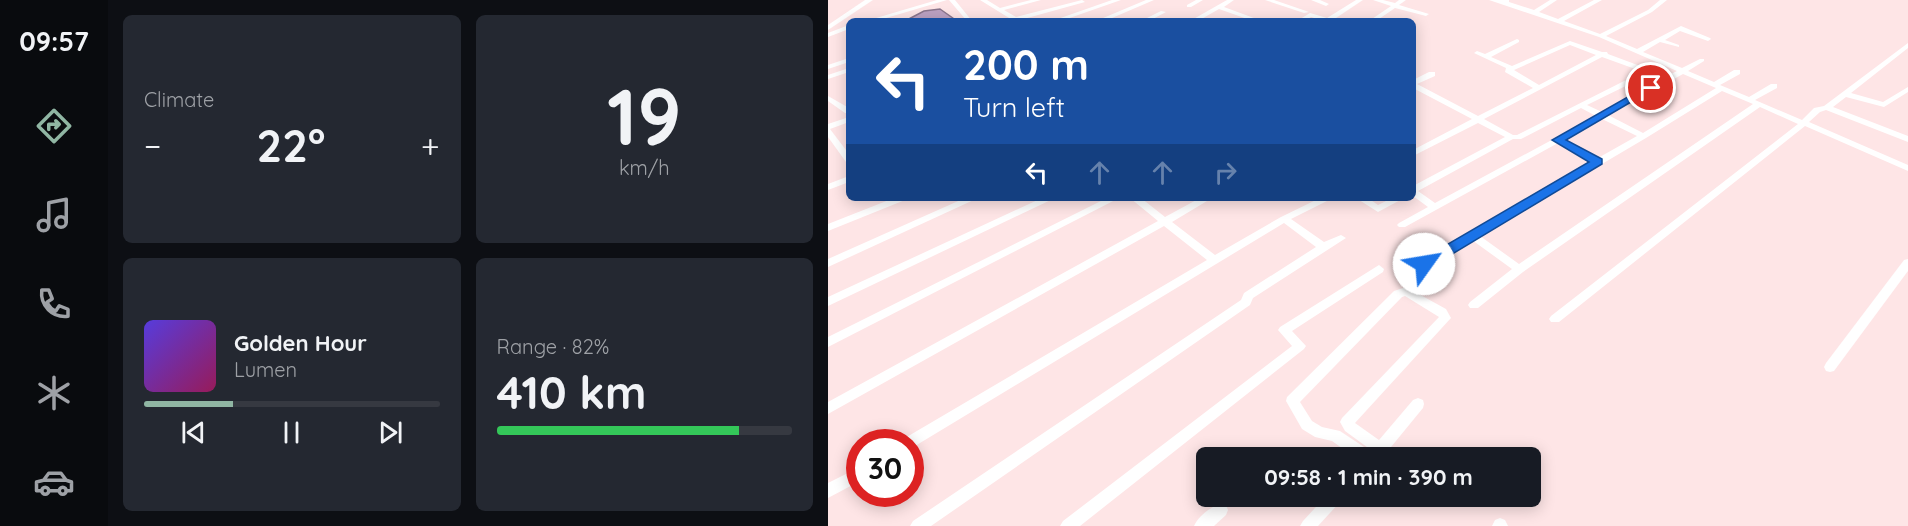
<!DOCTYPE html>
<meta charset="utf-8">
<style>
:root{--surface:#171b24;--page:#242831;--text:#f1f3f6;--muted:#9ea1a6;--line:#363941;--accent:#90b6a3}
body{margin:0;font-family:Quicksand,sans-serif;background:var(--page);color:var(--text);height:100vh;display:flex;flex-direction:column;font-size:22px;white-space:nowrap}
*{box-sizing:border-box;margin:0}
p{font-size:20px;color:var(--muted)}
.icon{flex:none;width:33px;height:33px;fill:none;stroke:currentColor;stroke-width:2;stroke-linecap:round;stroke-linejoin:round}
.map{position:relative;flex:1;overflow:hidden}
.details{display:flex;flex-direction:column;gap:15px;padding:15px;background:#0d0f14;width:720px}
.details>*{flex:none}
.hud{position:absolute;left:18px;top:18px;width:570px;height:183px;border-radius:9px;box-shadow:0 3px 15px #0003;background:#1a4fa0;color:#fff;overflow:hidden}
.speed{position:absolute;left:18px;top:429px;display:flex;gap:12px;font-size:30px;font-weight:700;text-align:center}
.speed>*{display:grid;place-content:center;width:78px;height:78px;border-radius:50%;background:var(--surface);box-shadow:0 3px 15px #0003;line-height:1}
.speed .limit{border:9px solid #d22;background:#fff;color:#111}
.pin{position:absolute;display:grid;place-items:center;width:51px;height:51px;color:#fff;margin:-26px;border:3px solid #fff;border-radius:50%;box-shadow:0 2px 6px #0007}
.me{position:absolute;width:66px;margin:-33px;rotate:58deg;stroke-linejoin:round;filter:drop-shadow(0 0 4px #0008)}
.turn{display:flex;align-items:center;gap:21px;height:126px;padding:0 18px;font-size:27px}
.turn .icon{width:78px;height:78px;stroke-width:2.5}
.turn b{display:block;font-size:42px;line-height:51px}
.lanes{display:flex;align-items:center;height:57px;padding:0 18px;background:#0003;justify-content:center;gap:30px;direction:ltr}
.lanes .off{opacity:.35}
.big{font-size:45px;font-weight:700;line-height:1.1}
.details .card{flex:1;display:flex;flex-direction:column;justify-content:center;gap:9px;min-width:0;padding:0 21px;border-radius:9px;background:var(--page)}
.details .dial{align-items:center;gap:0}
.dial b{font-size:78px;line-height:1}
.song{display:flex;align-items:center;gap:18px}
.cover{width:72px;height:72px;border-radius:9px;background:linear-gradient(135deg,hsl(250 70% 55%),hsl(330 70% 35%))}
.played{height:6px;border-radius:3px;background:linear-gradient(90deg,var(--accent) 30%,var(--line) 30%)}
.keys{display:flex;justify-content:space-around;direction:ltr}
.heat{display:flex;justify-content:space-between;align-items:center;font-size:33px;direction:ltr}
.charge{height:9px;border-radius:4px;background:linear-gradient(90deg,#34c759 82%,var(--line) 0)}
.details .tiles{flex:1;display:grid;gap:15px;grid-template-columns:repeat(2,1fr)}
.trip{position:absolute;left:368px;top:447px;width:345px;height:60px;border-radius:9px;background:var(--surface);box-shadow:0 3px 15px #0003;font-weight:700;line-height:60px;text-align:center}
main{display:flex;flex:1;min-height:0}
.dock{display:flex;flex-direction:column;width:108px;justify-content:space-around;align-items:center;background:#090b0e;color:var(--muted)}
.dock .icon{width:42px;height:42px}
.dock .on{color:var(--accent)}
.dock b{font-size:27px;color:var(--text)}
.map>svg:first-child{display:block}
.water{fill:#bca1c2;stroke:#8b768d;stroke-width:1.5}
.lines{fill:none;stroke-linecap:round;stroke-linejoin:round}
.minor{fill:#fff;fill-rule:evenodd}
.major{fill:#fff;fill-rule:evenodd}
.route{fill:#1a73e8;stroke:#114b97;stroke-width:1.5}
</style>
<main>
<nav class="dock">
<b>09:57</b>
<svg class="icon on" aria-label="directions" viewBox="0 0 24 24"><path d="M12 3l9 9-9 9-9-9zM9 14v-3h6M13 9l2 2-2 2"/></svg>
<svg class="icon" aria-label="music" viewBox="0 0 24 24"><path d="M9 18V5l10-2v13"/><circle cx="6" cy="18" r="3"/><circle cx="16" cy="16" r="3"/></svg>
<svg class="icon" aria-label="phone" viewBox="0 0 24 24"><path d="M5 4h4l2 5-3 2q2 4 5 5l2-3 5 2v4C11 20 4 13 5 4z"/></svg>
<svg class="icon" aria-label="climate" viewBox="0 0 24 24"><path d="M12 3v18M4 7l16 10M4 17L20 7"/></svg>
<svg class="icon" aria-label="car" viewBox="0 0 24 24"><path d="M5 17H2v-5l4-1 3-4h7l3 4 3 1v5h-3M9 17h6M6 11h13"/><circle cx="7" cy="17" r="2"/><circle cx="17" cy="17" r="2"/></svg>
</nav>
<section class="details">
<div class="tiles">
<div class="card"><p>Climate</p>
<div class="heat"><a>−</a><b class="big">22°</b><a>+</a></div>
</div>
<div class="card dial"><b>19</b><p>km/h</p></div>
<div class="card">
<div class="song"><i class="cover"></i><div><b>Golden Hour</b><p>Lumen</p></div></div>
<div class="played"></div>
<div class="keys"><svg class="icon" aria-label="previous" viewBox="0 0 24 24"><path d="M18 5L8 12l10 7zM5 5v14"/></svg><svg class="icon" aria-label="pause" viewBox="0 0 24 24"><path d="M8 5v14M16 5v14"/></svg><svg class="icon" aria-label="next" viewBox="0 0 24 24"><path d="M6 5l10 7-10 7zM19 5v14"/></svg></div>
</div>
<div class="card"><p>Range · 82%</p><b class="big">410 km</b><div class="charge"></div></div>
</div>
</section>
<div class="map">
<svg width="1080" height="526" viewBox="0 0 1080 526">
<rect width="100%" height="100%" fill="#fee5e6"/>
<!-- water -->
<path class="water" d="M112,9L129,21H77L96,11Z"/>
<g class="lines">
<!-- minor -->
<g class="minor">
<path d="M109,0H119L48,21H38Z"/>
<path d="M121,0H127L144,21H139Z"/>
<path d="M152,0H159L172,8L203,0H213L176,10L188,17L254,0L257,2L192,20L193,21H186Z"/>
<path d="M284,0H293L233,21H224Z"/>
<path d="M318,0H326L277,21H268Z"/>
<path d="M368,0H375L363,7H359V5Z"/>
<path d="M399,0H406L396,7L434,21H425L391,9L370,21H362Z"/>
<path d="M437,0H446L481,12L476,13Z"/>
<path d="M483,0H492L501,4L498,6Z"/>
<path d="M528,0H535L505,20L506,21H496L483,17L476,21H469L482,13L499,18Z"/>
<path d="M545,0H555L567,3L571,0H578L571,5L601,14L598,16L567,8L548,21H541L563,6Z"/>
<path d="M661,0H681V2L706,10L722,0H729L711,12L730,19L766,0H774L736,21L772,34L820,10L832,0H839L824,12L778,36L809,49L853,26L882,38L883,39L880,41L852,31L837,40L851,45V47L832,42L815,52L854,68L872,59H876V61L860,71L886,82L906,70H912V74L892,85L921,97L943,84H949V88L927,100L974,120L986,108L996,106L1080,43V48L1023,93L1055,102L1080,87V92L1056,107L1018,97L1005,107L1080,136V142L998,110L992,112L981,122L1080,165V171L977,126L731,322H723L721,319L723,316L970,124L932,107L695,272L650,308H642L640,305L642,302L684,269L644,240L600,267H592L591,264L592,261L764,162L730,143L577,227H571L569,225L571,223L600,207L585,196V186L677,137L650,123L585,156V150L644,119L585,88V80L601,72H607V76L589,84L650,116L705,88L677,72L678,68L646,53L649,51L657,54L689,39L691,40V42L663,57L684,66L742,41L774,52H779L780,54L839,76L849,71L771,37ZM742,45L768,55L711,85L686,70ZM774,57L810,70V74L689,135H685L656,119ZM817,73L834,79L774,112L759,105L816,77ZM855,74L888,88L815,133L780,115ZM894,91L925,104L691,264L652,236L818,138ZM753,108L768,116L607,203L590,191L685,139H693ZM774,119L809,136L770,158L736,140Z"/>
<path d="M333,11L338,12L321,21H313Z"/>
<path d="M21,25V29L0,37V33Z"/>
<path d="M21,58V62L0,69V65Z"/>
<path d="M21,68V72L0,79V75Z"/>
<path d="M0,96L21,108V113H17L0,101Z"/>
<path d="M21,117V122L2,129L21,154V163L18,162L0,137V124Z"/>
<path d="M21,176V182L0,190V184Z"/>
<path d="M66,198H79L77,200L0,231V224Z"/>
<path d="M137,198H150L0,267V259Z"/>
<path d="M214,198H227L0,306V297Z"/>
<path d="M279,198H291L0,347V337Z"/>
<path d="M302,198H313L337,217L372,198H384L344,222L387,255L453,217L492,198H505L463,219L496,242L513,235L518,238L425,298L422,305L103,526H82L85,521L413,300L416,293L488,247L456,223L87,446L82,448V442H75L77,438L379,260L336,226L0,414V402L330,221Z"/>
<path d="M528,198H540L550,205L564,198H576L550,212Z"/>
<path d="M1080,259V271L1006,371L1002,372L998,371L996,367L998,363L1076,260Z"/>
<path d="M551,265L556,269L555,272L464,331L478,346L476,349L252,526H232L235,521L464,346L450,330L452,327Z"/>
<path d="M578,287L618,309L623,318L527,423L551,440L585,400L590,398L595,400L596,404L595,408L554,458H528L504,441L487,437L474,429L458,401L459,397L566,291ZM577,296L611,317L514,418L512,422L517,431L543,450L542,451L512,431L494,427L484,421L472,402L574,297Z"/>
<path d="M32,467V481L0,498V483Z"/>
<path d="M498,496H515L513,501L490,526H472L475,521Z"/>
<path d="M393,503L398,505L400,510L398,515L386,526H366C370,516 383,507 393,503Z"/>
<path d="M672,518L677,520L680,526H664L667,520Z"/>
</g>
<!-- major -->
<path class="major" d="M37,0H45L0,30V25Z"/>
</g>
<!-- route -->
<path class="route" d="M819,86L827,88L738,140L774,159V164L601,268H591V261L761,162L724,140Z"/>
</svg>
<div class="speed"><div class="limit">30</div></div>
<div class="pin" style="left:823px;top:88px;background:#d93025"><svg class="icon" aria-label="arrive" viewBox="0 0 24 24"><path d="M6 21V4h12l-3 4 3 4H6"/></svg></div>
<svg class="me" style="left:596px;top:264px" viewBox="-20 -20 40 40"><circle r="19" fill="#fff"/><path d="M0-13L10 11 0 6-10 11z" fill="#1a73e8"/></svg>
<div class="trip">09:58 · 1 min · 390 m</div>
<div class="hud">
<div class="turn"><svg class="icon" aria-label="left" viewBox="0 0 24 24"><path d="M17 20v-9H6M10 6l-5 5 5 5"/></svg><div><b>200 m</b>Turn left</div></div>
<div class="lanes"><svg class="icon" aria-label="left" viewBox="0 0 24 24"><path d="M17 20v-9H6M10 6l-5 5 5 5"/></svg><svg class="icon off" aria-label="ahead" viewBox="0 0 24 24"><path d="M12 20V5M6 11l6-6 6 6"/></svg><svg class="icon off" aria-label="ahead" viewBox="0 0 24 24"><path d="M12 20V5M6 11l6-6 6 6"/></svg><svg class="icon off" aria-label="right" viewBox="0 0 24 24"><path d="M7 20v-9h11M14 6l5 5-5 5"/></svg></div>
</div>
</div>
</main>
